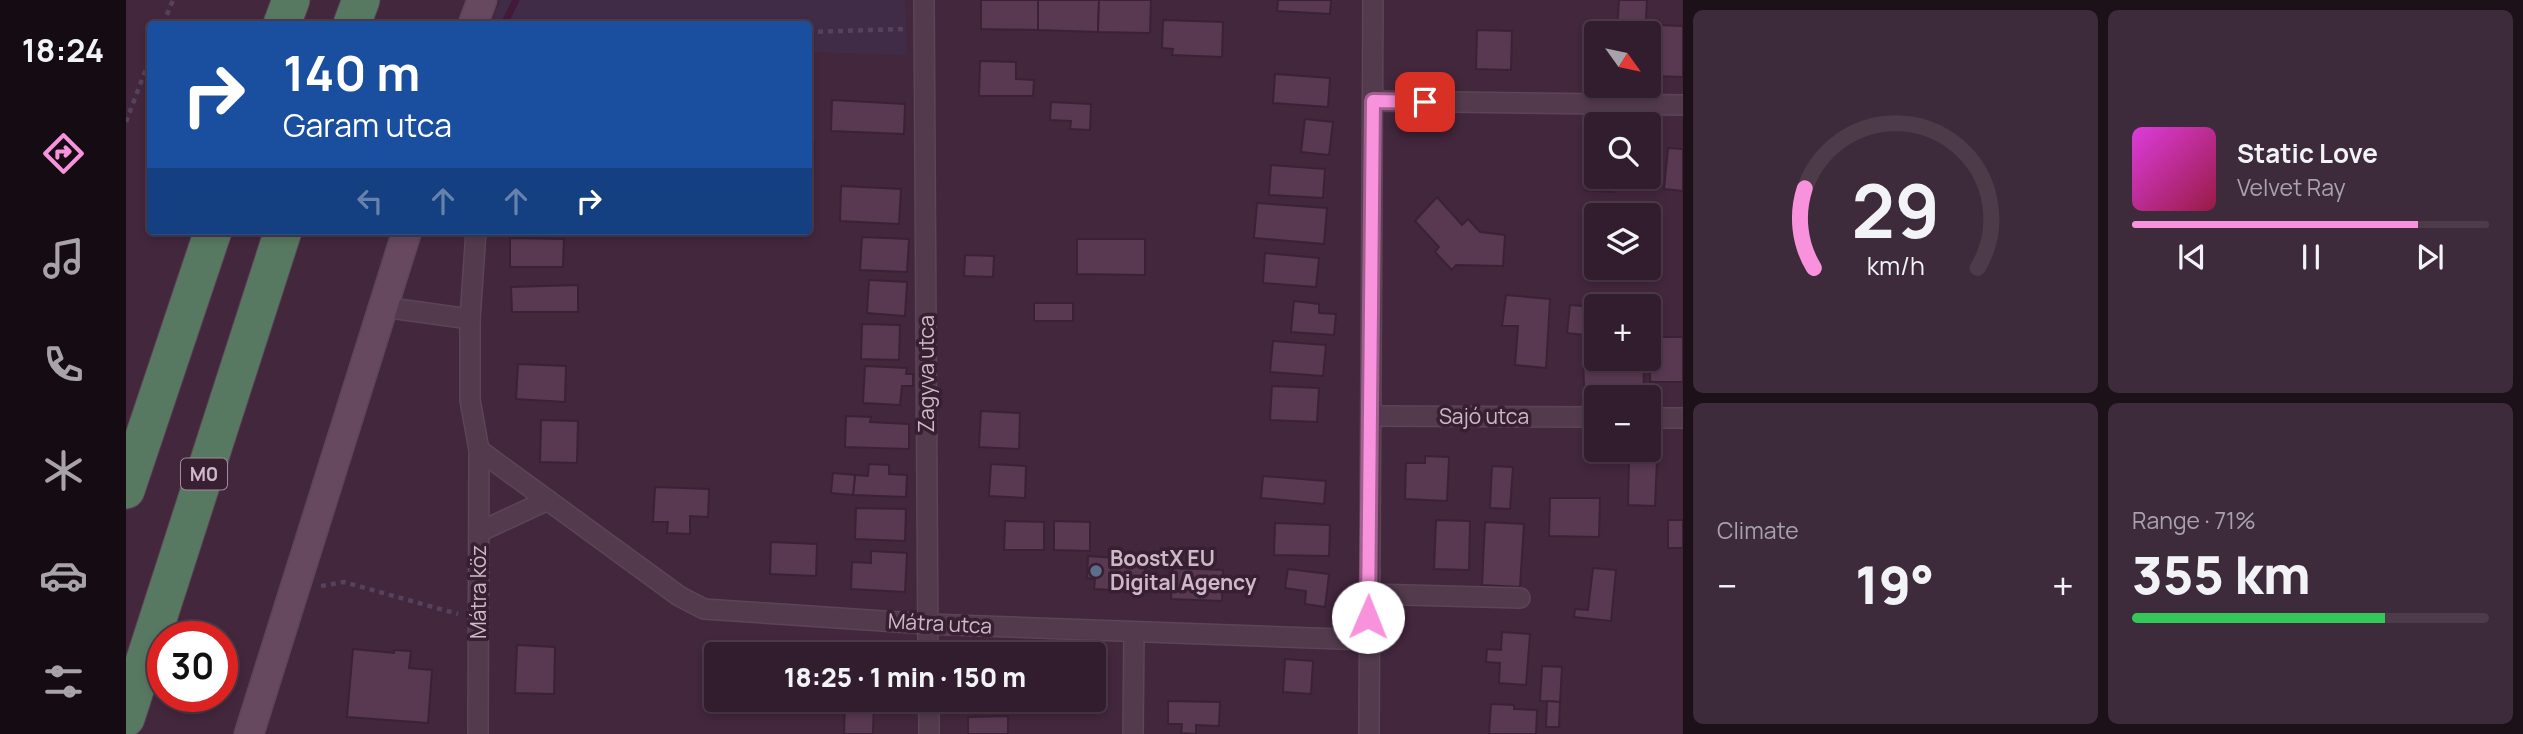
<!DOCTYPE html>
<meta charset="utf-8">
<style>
:root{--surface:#321d2e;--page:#3d2a3a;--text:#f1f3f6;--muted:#a8a2aa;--line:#4d3b4a;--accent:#f992dd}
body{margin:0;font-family:Manrope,sans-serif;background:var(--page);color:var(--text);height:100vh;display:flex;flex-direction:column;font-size:26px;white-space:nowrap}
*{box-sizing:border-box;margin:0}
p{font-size:23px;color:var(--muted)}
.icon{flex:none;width:38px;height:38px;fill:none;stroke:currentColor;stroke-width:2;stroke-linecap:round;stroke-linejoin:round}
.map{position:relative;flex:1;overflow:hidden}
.side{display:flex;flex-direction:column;gap:10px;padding:10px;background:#1c1019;width:840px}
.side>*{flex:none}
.banner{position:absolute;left:21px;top:21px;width:665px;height:214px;border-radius:7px;box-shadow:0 4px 10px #0003,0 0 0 2px var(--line);background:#1a4fa0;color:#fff;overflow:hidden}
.needle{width:46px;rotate:123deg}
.tools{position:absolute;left:1458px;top:21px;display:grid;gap:14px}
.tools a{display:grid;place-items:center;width:77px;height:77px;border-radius:7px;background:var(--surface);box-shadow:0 4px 10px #0003,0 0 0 2px var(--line);font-size:35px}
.speed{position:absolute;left:21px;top:621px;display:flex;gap:14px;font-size:35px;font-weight:700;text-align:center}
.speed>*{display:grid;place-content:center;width:91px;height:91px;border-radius:50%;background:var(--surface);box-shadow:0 4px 10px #0003,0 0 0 2px var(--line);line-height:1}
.speed .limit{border:10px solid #d22;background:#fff;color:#111}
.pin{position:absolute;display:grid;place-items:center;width:60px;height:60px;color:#fff;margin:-30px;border-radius:14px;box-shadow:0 4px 10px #0006}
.me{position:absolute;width:77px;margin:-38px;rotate:1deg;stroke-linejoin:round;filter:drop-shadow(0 0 5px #0008)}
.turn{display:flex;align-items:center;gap:24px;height:147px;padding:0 21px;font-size:32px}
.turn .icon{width:91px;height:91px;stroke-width:2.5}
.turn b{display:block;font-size:49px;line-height:60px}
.lanes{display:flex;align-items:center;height:66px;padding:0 21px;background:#0003;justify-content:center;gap:35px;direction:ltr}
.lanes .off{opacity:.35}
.big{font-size:52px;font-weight:800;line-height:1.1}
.side .card{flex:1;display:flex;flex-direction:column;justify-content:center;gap:10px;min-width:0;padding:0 24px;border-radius:10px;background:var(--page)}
.side .dial{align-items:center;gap:0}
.dial svg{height:182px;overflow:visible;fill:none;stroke:var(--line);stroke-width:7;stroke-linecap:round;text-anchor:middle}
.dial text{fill:var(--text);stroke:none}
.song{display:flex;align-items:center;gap:21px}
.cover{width:84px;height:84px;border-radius:10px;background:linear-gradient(135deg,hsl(300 70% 55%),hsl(340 70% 35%))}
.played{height:7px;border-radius:4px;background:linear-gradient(90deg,var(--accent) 80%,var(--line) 80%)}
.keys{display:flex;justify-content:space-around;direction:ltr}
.heat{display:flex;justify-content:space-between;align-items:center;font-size:38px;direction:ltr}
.charge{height:10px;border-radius:5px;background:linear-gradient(90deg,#34c759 71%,var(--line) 0)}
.side .tiles{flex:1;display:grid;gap:10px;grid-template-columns:repeat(2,1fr)}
.trip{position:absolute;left:578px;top:642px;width:402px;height:70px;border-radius:7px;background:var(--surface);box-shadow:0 4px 10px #0003,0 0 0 2px var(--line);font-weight:800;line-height:70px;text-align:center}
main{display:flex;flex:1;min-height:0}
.dock{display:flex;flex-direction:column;width:126px;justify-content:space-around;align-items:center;background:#140c12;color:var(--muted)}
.dock .icon{width:49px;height:49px}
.dock .active{color:var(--accent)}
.dock b{font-size:32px;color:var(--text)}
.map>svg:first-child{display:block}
.green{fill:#412c47}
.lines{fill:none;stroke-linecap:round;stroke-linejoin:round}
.stream{stroke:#421938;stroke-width:7}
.building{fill:#593952;stroke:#3a2234;stroke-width:2}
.street-casing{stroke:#5c4556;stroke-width:22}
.secondary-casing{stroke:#5c4556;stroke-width:31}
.highway-casing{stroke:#5a4354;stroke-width:39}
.path{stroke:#55425c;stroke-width:4.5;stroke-dasharray:5 5;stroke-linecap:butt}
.street{stroke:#533b4d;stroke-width:19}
.secondary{stroke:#66495e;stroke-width:28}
.highway{stroke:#587961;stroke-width:37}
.route-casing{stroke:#a25f90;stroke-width:18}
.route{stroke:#f992dd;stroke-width:12}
.service-dot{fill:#5c6f8a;stroke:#382032;stroke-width:2.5}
.labels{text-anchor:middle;stroke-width:7;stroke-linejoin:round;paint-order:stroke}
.shield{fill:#382032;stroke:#a08b9a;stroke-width:2}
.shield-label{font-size:19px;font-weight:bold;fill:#cdb9c7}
.street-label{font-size:21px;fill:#cdb9c7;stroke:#382032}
.poi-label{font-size:21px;font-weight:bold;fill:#cdb9c7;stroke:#382032;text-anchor:start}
</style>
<main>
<nav class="dock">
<b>18:24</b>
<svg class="icon active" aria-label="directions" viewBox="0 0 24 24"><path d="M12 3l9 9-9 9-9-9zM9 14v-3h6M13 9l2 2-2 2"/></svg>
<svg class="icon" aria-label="music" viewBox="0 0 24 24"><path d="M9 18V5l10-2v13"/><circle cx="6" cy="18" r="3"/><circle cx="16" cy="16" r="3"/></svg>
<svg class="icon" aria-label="phone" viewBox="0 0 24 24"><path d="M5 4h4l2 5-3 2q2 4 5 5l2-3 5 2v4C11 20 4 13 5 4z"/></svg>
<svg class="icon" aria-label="climate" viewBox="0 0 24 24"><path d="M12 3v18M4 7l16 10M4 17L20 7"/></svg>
<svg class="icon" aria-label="car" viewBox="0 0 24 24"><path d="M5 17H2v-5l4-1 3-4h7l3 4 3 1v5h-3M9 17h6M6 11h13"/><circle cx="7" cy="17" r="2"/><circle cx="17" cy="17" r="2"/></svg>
<svg class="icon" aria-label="filters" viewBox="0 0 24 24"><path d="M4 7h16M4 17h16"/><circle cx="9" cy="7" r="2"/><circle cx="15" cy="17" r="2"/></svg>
</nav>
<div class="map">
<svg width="1557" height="734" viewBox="0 0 1557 734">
<rect width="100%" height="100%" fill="#43273d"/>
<!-- green -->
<path class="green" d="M374,0H779L781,55L683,52L682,24H366Z"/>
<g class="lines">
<!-- stream -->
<path class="stream" d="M378,24L390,0"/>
</g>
<!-- building -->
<g class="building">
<path d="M855,0H912V30L855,29Z"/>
<path d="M912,0H973L972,32L912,30Z"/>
<path d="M973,0H1025L1024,33L972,32Z"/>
<path d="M1152,0H1205L1204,14L1151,11Z"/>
<path d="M1493,0H1521L1519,33H1491Z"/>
<path d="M1037,20L1097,22L1096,57L1046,55L1047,49L1036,48Z"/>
<path d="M1532,25L1557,26V77L1529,76Z"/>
<path d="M1351,30L1386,31L1385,70L1350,69Z"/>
<path d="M1461,46L1470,47V69L1460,68Z"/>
<path d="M854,61L890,62V79L908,80L907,96H853Z"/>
<path d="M1149,74L1204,78L1202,107L1147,103Z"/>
<path d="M706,100L779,104L778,134L705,131Z"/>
<path d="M925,102L965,104L964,130L944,129L945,121L924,120Z"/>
<path d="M1179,119L1207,122L1203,155L1175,152Z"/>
<path d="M682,143H688L687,174H682Z"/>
<path d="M1542,148L1557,149V191L1538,189Z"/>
<path d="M1464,150H1470V177H1510L1509,186L1488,184L1487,192L1460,190Z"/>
<path d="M1145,165L1199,169L1197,198L1143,195Z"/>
<path d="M715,186L775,189L773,224L714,221Z"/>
<path d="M1311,197L1336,225L1342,219L1354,232L1379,235L1377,266L1330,265L1326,270L1309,252L1313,247L1289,221Z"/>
<path d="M1131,203L1201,208L1198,244L1128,238Z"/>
<path d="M736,237L783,239L781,272L734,270Z"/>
<path d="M384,238L438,239L437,267H384Z"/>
<path d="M951,239H1019V275L951,274Z"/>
<path d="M1139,253L1193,258L1190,287L1137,283Z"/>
<path d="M839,255L868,256L867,277L838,276Z"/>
<path d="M743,280L781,282L779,316L741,313Z"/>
<path d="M452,285V312H386L385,287Z"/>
<path d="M1380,295L1424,299L1420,368L1389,365L1392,326H1376Z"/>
<path d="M1168,301L1193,304V313L1210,314L1208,335L1165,332Z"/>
<rect x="908" y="303" width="39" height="18"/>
<path d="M1444,305L1470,307V336L1441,333Z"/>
<path d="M736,324L774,325L773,360L735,359Z"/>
<rect x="1524" y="337" width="33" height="45"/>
<path d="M1147,341L1200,345L1197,376L1144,372Z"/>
<path d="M1457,355H1470V359H1517L1518,385L1458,386Z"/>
<path d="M392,364L440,366L439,402L390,399Z"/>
<path d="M739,366L781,368L780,374H787V386H776L774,405L737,403Z"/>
<path d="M1146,386L1193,388L1191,422L1144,420Z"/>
<path d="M855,411L894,413L893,449L853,447Z"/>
<path d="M720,416L745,417L744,422L783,424V449L719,447Z"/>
<path d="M415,420L452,421L451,463L414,462Z"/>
<path d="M1299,456L1323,457L1321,501L1279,499L1280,463H1299Z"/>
<path d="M1503,458L1531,459L1529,506L1502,505Z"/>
<path d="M743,464L763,465V474L781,475L780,497L727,495L729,475L742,476Z"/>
<path d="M865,464L900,466L899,498L863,496Z"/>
<path d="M1366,466L1387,467L1384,509L1364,508Z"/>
<path d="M707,473L729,475L727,495L705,493Z"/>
<path d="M1137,476L1200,481L1198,504L1135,498Z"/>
<path d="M529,487L583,489L582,517L564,516V534L541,533L542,522H527Z"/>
<path d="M1424,498H1474L1473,537L1423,536Z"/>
<path d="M730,508L780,509L779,541L729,539Z"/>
<path d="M1310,520L1344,521L1343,570L1308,569Z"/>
<rect x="1542" y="520" width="15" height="28"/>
<path d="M879,521L918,522V550H878Z"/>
<path d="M928,521L964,522V551L928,550Z"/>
<path d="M1359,522L1398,524L1394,587L1356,585Z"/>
<path d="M1149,523L1204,525L1203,556L1148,555Z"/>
<path d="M645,542L691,544L690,576L644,574Z"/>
<path d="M745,551L781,553L779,592L725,589L726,562L745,563Z"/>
<path d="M962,556L1020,560L1018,592L968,589L969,579L961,578Z"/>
<path d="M1047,568L1097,570L1096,601L1045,599Z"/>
<path d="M1467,568L1490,570L1485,621L1448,617L1449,609L1462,610Z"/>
<path d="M1162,569L1203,574L1199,607L1179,604L1180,591L1159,588Z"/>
<path d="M1376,632L1404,634L1400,685L1373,683L1374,663L1360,662L1361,649L1375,650Z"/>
<path d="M391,645L429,647L428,694L389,693Z"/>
<path d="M587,645L631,650V654H590V700H607L606,708L579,705Z"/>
<path d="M227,649L268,653V650L285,651L283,668L306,670L302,723L221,717Z"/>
<path d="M1159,659L1187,661L1185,694L1157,692Z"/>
<path d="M968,660L973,661V695H968Z"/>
<path d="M1416,666L1436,667L1434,702L1414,701Z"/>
<path d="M651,700H693V710L652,711Z"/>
<path d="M719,700H748L747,734H718Z"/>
<path d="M1042,701L1094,702L1093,726L1070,725V734L1055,733L1056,724H1042Z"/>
<path d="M1421,701L1434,702L1433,727H1420Z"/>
<path d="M1365,704L1388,705V709L1411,710L1410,734H1363Z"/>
<path d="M882,716V734H842V717Z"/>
</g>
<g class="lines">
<!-- street casing -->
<g class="street-casing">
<g id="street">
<path d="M798,0L802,654"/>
<path d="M1247,101L1557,105"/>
<path d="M257,307L344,319V400L353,450L352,734"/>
<path d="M344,319L350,231"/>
<path d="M1245,416L1470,417"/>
<path d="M1522,418H1557"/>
<path d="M353,450L553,596L578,609L802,624L1242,640"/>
<path d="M353,532L422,500"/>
<path d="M1243,594L1394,598"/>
<path d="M803,700V734"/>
<path d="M1007,734L1008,633"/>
<path d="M1243,734L1247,0"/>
</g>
</g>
<!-- secondary casing -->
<g class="secondary-casing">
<g id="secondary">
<path d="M347,24L356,0"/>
<path d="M123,734L281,231"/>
</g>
</g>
<!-- highway casing -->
<g class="highway-casing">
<g id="highway">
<path d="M156,24L165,0"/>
<path d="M226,24L235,0"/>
<path d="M0,490L87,231"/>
<path d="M0,718L157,231"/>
</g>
</g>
<!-- path -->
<g class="path">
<path d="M37,24L47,0"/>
<path d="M682,32L777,29"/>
<path d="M0,122L24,58"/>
<path d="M195,586L218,582L332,614"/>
</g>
<!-- street -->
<use href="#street" class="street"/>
<!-- secondary -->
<use href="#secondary" class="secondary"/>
<!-- highway -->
<use href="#highway" class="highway"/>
</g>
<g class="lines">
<!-- route casing -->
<g class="route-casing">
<path id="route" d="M1242,617L1247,101L1299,102"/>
</g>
<!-- route -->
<use href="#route" class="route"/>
</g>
<!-- markers -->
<circle class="service-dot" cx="970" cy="571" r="7"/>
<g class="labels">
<!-- shield labels -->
<rect class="shield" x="55" y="458.5" width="46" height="31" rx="5"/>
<g class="shield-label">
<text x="78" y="481">M0</text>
</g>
<!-- street labels -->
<g class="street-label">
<text transform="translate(801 374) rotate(-90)" y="7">Zagyva utca</text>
<text x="1358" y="424">Sajó utca</text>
<text transform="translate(353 592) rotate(-90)" y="7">Mátra köz</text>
<text transform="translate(814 624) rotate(3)" y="7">Mátra utca</text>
</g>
<!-- poi labels -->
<g class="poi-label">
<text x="984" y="566">BoostX EU<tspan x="984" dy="24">Digital Agency</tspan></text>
</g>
</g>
</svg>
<div class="tools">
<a><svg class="needle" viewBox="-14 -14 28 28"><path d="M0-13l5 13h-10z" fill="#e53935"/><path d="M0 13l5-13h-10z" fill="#a8a2aa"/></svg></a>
<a><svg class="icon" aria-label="search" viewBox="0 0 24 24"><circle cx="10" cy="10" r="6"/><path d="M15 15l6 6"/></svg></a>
<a><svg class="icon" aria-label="layers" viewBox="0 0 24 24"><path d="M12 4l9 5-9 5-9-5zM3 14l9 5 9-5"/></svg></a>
<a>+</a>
<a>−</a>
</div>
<div class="speed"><div class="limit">30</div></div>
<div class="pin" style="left:1299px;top:102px;background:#d93025"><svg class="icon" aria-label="arrive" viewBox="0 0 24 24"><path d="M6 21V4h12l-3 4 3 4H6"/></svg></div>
<svg class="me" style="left:1242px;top:617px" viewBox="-20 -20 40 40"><circle r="19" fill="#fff"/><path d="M0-13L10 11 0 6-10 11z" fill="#f992dd"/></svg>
<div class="trip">18:25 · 1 min · 150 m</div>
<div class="banner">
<div class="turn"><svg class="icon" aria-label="right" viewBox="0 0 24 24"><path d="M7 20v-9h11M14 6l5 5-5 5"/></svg><div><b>140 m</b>Garam utca</div></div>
<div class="lanes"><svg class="icon off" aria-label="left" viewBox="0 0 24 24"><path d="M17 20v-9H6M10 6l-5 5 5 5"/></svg><svg class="icon off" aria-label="ahead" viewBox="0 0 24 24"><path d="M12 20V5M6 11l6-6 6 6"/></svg><svg class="icon off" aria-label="ahead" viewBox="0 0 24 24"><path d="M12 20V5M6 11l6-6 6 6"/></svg><svg class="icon" aria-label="right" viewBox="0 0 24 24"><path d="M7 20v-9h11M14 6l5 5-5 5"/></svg></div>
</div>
</div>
<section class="side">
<div class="tiles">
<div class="card dial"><svg viewBox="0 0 100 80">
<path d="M14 69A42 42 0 1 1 86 69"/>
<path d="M14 69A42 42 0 0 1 10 34" stroke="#f992dd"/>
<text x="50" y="56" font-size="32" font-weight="700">29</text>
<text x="50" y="72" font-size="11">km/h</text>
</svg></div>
<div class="card">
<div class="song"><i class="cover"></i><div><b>Static Love</b><p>Velvet Ray</p></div></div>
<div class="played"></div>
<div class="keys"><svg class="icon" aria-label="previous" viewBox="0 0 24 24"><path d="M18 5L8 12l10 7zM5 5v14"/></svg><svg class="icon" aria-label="pause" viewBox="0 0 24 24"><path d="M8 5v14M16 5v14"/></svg><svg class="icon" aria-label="next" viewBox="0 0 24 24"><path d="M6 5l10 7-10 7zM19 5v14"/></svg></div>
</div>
<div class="card"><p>Climate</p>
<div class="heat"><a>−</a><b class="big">19°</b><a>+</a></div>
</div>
<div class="card"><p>Range · 71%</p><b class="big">355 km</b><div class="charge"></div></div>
</div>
</section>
</main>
